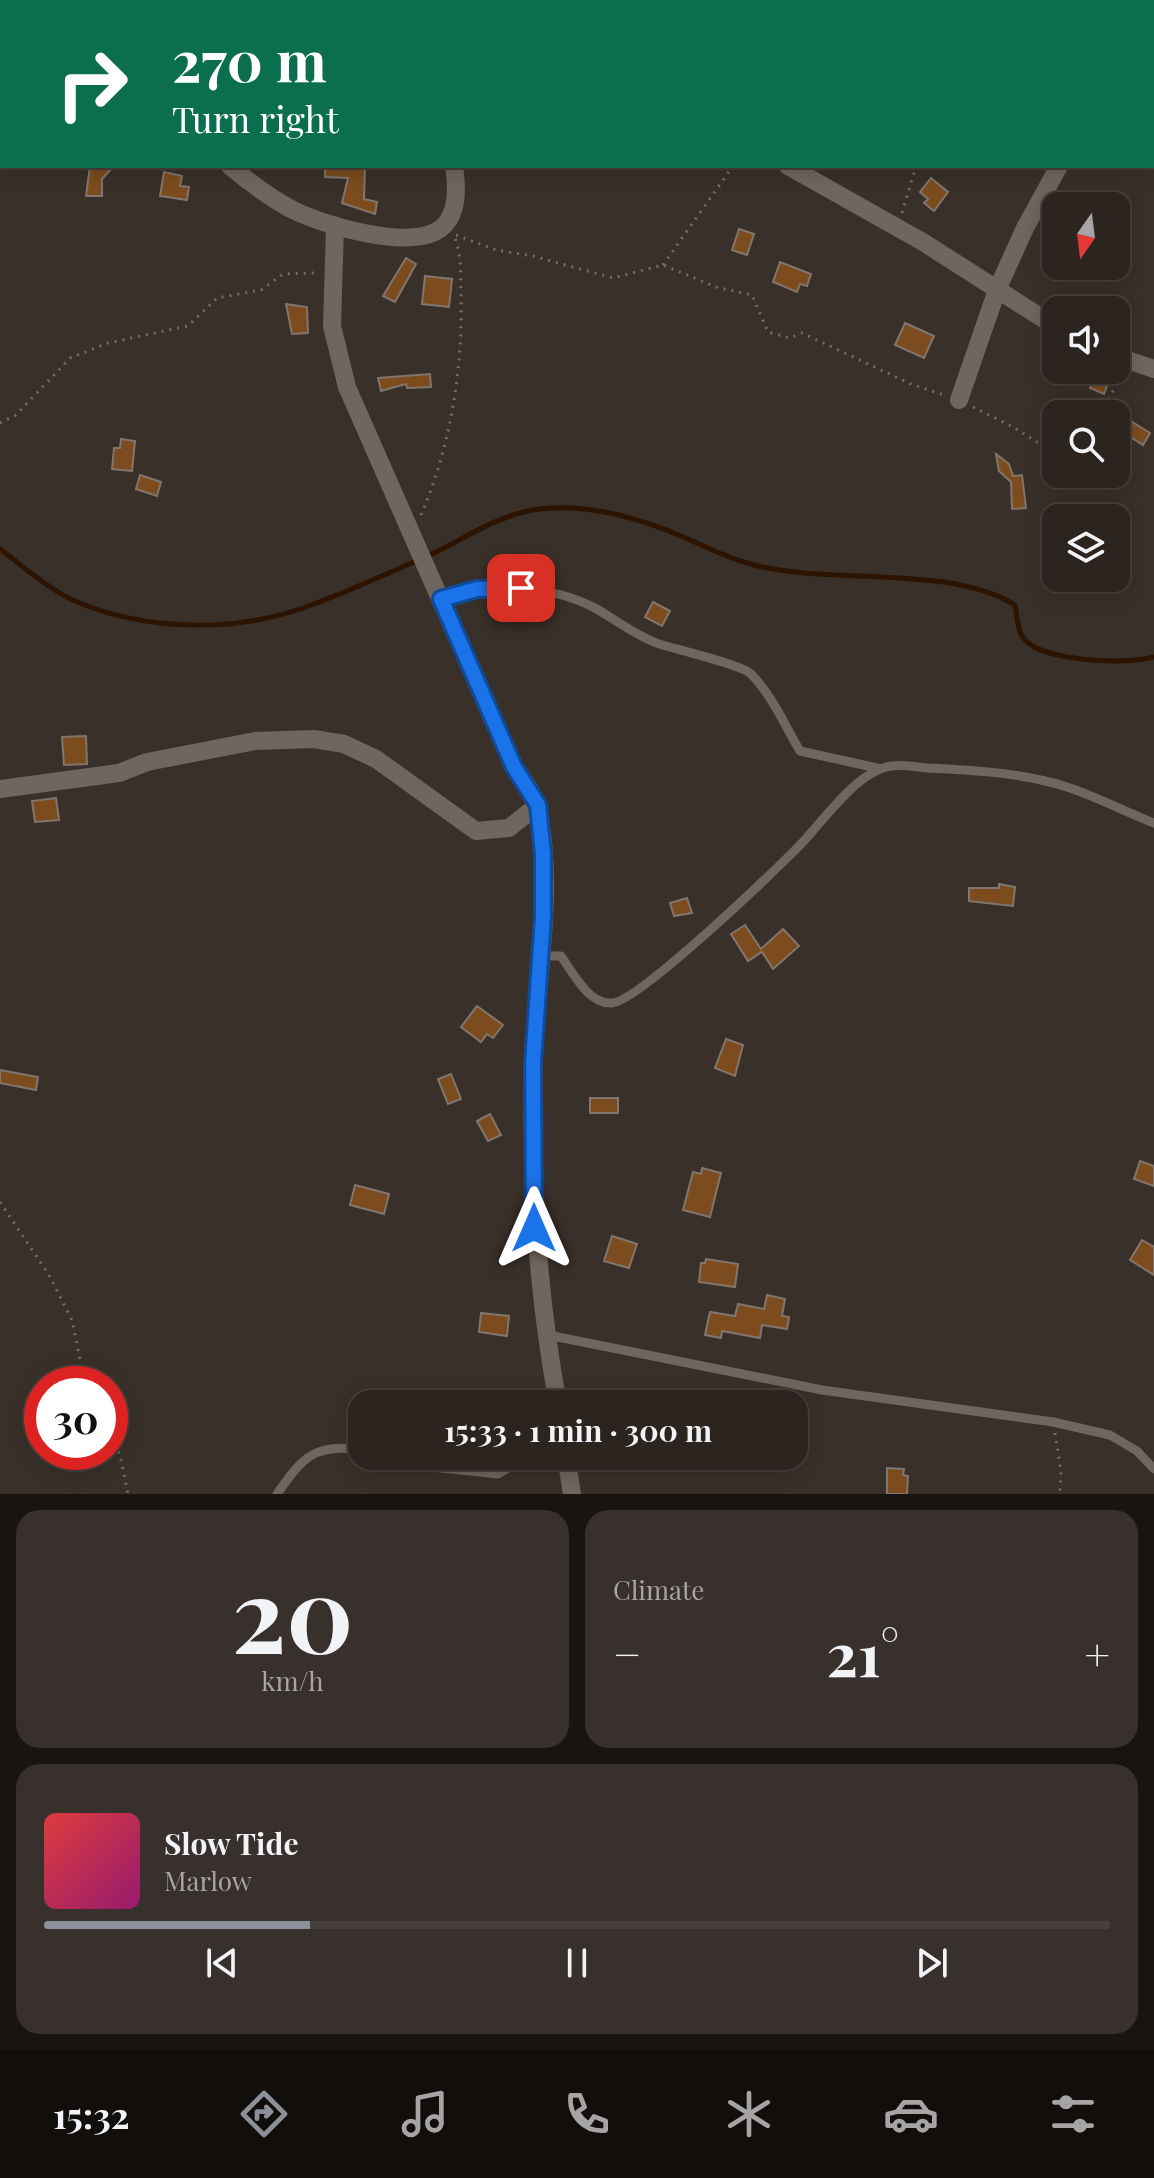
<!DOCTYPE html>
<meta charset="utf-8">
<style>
:root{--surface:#2b241f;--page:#37302c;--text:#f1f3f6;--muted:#a6a4a4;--line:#47413d;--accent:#8c9099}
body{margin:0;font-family:"Playfair Display",serif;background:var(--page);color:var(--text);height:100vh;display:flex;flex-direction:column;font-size:30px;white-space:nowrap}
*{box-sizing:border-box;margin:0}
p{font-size:26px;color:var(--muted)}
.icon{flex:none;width:44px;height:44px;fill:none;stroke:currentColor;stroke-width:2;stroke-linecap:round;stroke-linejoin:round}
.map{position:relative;height:1494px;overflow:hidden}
.sheet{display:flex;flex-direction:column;gap:16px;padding:16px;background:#181411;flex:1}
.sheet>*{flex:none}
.top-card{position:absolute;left:0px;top:0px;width:1154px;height:168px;box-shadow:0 4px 20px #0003,0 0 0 2px var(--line);background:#0b6e4f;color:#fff;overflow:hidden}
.needle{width:52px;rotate:194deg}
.fabs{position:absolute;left:1042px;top:192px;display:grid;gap:16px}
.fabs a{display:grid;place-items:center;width:88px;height:88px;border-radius:16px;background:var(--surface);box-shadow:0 4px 20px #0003,0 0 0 2px var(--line);font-size:40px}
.speed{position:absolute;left:24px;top:1366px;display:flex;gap:16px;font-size:40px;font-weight:700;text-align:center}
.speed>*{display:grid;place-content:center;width:104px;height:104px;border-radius:50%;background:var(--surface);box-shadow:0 4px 20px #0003,0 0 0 2px var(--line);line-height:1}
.speed .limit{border:12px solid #d22;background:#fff;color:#111}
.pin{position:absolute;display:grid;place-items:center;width:68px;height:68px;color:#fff;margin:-34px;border-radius:16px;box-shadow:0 4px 12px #0006}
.me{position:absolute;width:88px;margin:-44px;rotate:0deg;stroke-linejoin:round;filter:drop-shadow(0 0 6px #0008)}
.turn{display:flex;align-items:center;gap:28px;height:168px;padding:0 40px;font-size:36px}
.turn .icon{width:104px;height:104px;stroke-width:2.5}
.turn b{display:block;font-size:56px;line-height:68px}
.big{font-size:60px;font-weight:700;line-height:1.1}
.sheet .card{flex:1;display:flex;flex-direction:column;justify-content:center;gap:12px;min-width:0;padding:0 28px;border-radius:24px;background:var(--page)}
.sheet .dial{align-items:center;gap:0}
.dial b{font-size:104px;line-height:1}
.song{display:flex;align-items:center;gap:24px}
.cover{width:96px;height:96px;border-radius:12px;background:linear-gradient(135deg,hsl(0 70% 55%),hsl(320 70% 35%))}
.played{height:8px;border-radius:4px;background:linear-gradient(90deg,var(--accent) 25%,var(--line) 25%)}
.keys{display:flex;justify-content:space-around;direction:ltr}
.heat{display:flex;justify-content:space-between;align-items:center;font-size:44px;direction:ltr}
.sheet .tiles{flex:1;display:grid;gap:16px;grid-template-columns:1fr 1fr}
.card:last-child{grid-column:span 2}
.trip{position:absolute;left:348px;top:1390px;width:460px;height:80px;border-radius:24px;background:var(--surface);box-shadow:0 4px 20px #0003,0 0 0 2px var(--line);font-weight:700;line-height:80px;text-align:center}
.dock{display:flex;height:128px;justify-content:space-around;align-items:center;background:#110e0c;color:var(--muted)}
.dock .icon{width:56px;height:56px}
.dock .on{color:var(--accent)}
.dock b{font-size:36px;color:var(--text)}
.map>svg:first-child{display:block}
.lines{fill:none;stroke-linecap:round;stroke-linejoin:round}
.stream{stroke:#2c1400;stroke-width:5}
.building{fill:#7c4c1e;stroke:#81766e;stroke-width:2}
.path{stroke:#756d67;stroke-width:3;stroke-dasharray:2 6;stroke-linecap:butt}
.lane{stroke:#70665e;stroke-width:9}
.street{stroke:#70665e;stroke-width:18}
.route-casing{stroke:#114b97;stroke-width:20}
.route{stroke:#1a73e8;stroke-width:14}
</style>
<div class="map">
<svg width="1154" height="1494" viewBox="0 0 1154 1494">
<rect width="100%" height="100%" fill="#393029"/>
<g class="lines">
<!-- stream -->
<path class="stream" d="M0,549C23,566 48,589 75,601C145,631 233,633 306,607C345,593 384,575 423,558C458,543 490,519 528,511C578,501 634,516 681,536C705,546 728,559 754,565C832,585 948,564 1015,605C1017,614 1017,628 1022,636C1037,662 1127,665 1154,657"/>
</g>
<!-- building -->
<g class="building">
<path d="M90,166H114L102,179V196H86Z"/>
<path d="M325,166H365L364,199L377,202L375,214L342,203L348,178L325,177Z"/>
<path d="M164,172L182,176L180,186L189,187L187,200L160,196Z"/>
<path d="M931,178L948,192L934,211L924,203L928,199L920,192Z"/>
<path d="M739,229L754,234L747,255L732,250Z"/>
<path d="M406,258L416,264L395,302L383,296Z"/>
<path d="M780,262L811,274L807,286L800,284L797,292L773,282Z"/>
<path d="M425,276L452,279L449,307L422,304Z"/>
<path d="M286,304L307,307L308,333L292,334Z"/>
<path d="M905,323L934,336L924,358L895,345Z"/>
<path d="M1097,370L1112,373L1104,394L1090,388Z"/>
<path d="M430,374L431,387L407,388L406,384L381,391L378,378Z"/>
<path d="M1123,416L1150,433L1143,445L1116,428Z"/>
<path d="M121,439L135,441L132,471L112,469L114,448H120Z"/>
<path d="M996,454L1009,464L1013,476L1022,475L1026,508L1012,509L1011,482L999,471Z"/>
<path d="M140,475L161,482L157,496L136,489Z"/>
<path d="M653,602L670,611L662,626L645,617Z"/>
<path d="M86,736L87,764L64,765L62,737Z"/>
<path d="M56,798L59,820L35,822L32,801Z"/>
<path d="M999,884L1015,887L1013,906L969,901V888H999Z"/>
<path d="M687,898L692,913L674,916L670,903Z"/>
<path d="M745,925L761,949L783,929L799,946L773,969L762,952L748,961L731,934Z"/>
<path d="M477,1006L503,1025L493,1038L487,1034L481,1042L461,1027Z"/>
<path d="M726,1039L743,1045L735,1076L715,1068Z"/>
<path d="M0,1070L38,1077L36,1090L0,1083Z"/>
<path d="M451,1074L461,1099L448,1104L438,1079Z"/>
<rect x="590" y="1098" width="28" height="15"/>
<path d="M490,1114L501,1135L488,1141L477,1121Z"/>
<path d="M1140,1161L1154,1166V1186L1134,1179Z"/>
<path d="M702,1168L721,1173L710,1217L683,1210L693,1172L701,1174Z"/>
<path d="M355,1185L389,1194L384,1214L350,1205Z"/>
<path d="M612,1236L637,1244L629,1268L604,1261Z"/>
<path d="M1142,1240L1154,1247V1275L1130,1260Z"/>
<path d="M706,1259L738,1264L735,1287L699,1282L701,1263H705Z"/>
<path d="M767,1295L785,1299L782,1316L789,1317L787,1329L762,1325L760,1338L722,1331L721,1338L705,1335L710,1312L735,1316L738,1304L764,1309Z"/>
<path d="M481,1313L509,1316L507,1336L479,1332Z"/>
<path d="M887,1468L904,1469L903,1475L908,1476L907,1494H887Z"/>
</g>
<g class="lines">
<!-- path -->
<g class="path">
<path d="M902,213L916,166"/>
<path d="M456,235L496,250L533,256L613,278L663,265L716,287L752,295L768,332L790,338L802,333L911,384L944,395"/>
<path d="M663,265L733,166"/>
<path d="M973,407L1013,427L1056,454"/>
<path d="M1102,414L1121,374"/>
<path d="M0,423L16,415L70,358L108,343L188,326L217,298L261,290L283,274L315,273"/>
<path d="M421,515C451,445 463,369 461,292C460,272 462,257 455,238"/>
<path d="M0,1202L49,1275L72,1320L85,1384"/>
<path d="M1055,1433L1061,1472L1060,1494"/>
<path d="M110,1438L120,1455L128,1494"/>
</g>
<!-- lane -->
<g class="lane">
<path d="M441,599C491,585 547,583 595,608C616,620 636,636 659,644C675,649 743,665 751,674C772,695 785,726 800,751L877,768"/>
<path d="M542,956H561C573,973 589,1005 612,1003C638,1002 777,869 801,844C824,820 857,771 891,766C902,764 915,767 927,768C973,770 1026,773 1070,788C1099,798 1126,812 1154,823"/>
<path d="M548,1335L822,1390L1053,1422L1110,1435L1137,1451L1154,1469"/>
<path d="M384,1456L413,1465L498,1474L528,1456"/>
<path d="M277,1494C302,1458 315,1442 362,1450"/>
</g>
<!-- street -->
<g class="street">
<path d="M51,0L53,2"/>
<path d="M437,0V2"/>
<path d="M595,0L597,2"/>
<path d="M0,134H2"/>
<path d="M230,166C249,182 269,197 291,209C322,225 409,251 440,229C459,215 457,187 454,166"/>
<path d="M788,166L923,242L1056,327"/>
<path d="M335,227L332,326L347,387L514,767C522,779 535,794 538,809C555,890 536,982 533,1064C530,1179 537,1291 558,1404"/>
<path d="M1116,356L1154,369"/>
<path d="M959,400L997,290L1025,228L1059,166"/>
<path d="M0,789L119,773L147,762L255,741L314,739L344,744L376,759L476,831L509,828L538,805"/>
<path d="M566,1456L572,1494"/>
</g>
</g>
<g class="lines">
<!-- route casing -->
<g class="route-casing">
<path id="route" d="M521,588L477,589L441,599L514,767L538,805L543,855V916L533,1063L534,1228"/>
</g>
<!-- route -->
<use href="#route" class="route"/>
</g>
</svg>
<div class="fabs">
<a><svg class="needle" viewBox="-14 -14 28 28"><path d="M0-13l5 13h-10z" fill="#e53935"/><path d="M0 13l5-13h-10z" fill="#a6a4a4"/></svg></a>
<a><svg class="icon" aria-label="sound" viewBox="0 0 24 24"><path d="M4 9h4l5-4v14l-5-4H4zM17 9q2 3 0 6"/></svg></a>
<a><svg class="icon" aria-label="search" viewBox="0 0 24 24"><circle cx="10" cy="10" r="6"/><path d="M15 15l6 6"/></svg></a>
<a><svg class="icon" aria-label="layers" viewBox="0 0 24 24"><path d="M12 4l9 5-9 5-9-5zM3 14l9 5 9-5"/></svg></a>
</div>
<div class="speed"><div class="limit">30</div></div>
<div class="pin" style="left:521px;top:588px;background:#d93025"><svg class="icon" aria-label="arrive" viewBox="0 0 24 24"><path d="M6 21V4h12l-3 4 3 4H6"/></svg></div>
<svg class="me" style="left:534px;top:1228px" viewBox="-20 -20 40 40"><path d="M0-17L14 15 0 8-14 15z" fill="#1a73e8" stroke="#fff" stroke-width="4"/></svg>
<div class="trip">15:33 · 1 min · 300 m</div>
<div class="top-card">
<div class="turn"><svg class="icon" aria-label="right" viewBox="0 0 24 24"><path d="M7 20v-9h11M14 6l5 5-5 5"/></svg><div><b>270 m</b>Turn right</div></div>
</div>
</div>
<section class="sheet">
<div class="tiles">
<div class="card dial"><b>20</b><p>km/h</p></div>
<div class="card"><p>Climate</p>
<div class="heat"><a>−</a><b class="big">21°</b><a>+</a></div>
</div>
<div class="card">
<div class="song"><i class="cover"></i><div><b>Slow Tide</b><p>Marlow</p></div></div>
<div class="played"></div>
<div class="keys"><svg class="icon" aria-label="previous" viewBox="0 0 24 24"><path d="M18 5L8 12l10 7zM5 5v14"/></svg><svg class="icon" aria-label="pause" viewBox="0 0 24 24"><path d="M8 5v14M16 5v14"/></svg><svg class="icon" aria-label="next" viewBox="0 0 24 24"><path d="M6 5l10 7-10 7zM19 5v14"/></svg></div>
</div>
</div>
</section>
<nav class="dock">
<b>15:32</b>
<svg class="icon on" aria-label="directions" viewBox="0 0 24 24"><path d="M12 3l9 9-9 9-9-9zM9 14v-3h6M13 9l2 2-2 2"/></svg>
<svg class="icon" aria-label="music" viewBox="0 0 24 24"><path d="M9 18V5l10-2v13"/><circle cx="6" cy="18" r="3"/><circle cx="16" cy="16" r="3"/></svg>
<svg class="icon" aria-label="phone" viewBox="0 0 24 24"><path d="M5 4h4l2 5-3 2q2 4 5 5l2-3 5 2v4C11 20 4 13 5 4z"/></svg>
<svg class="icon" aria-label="climate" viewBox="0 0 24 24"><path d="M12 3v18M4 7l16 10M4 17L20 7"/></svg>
<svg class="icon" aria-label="car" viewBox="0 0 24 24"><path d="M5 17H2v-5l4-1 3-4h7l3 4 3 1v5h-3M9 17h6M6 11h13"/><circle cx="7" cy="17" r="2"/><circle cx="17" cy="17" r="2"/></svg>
<svg class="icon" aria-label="filters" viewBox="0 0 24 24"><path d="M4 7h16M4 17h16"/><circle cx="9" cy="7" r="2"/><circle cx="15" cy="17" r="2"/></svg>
</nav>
